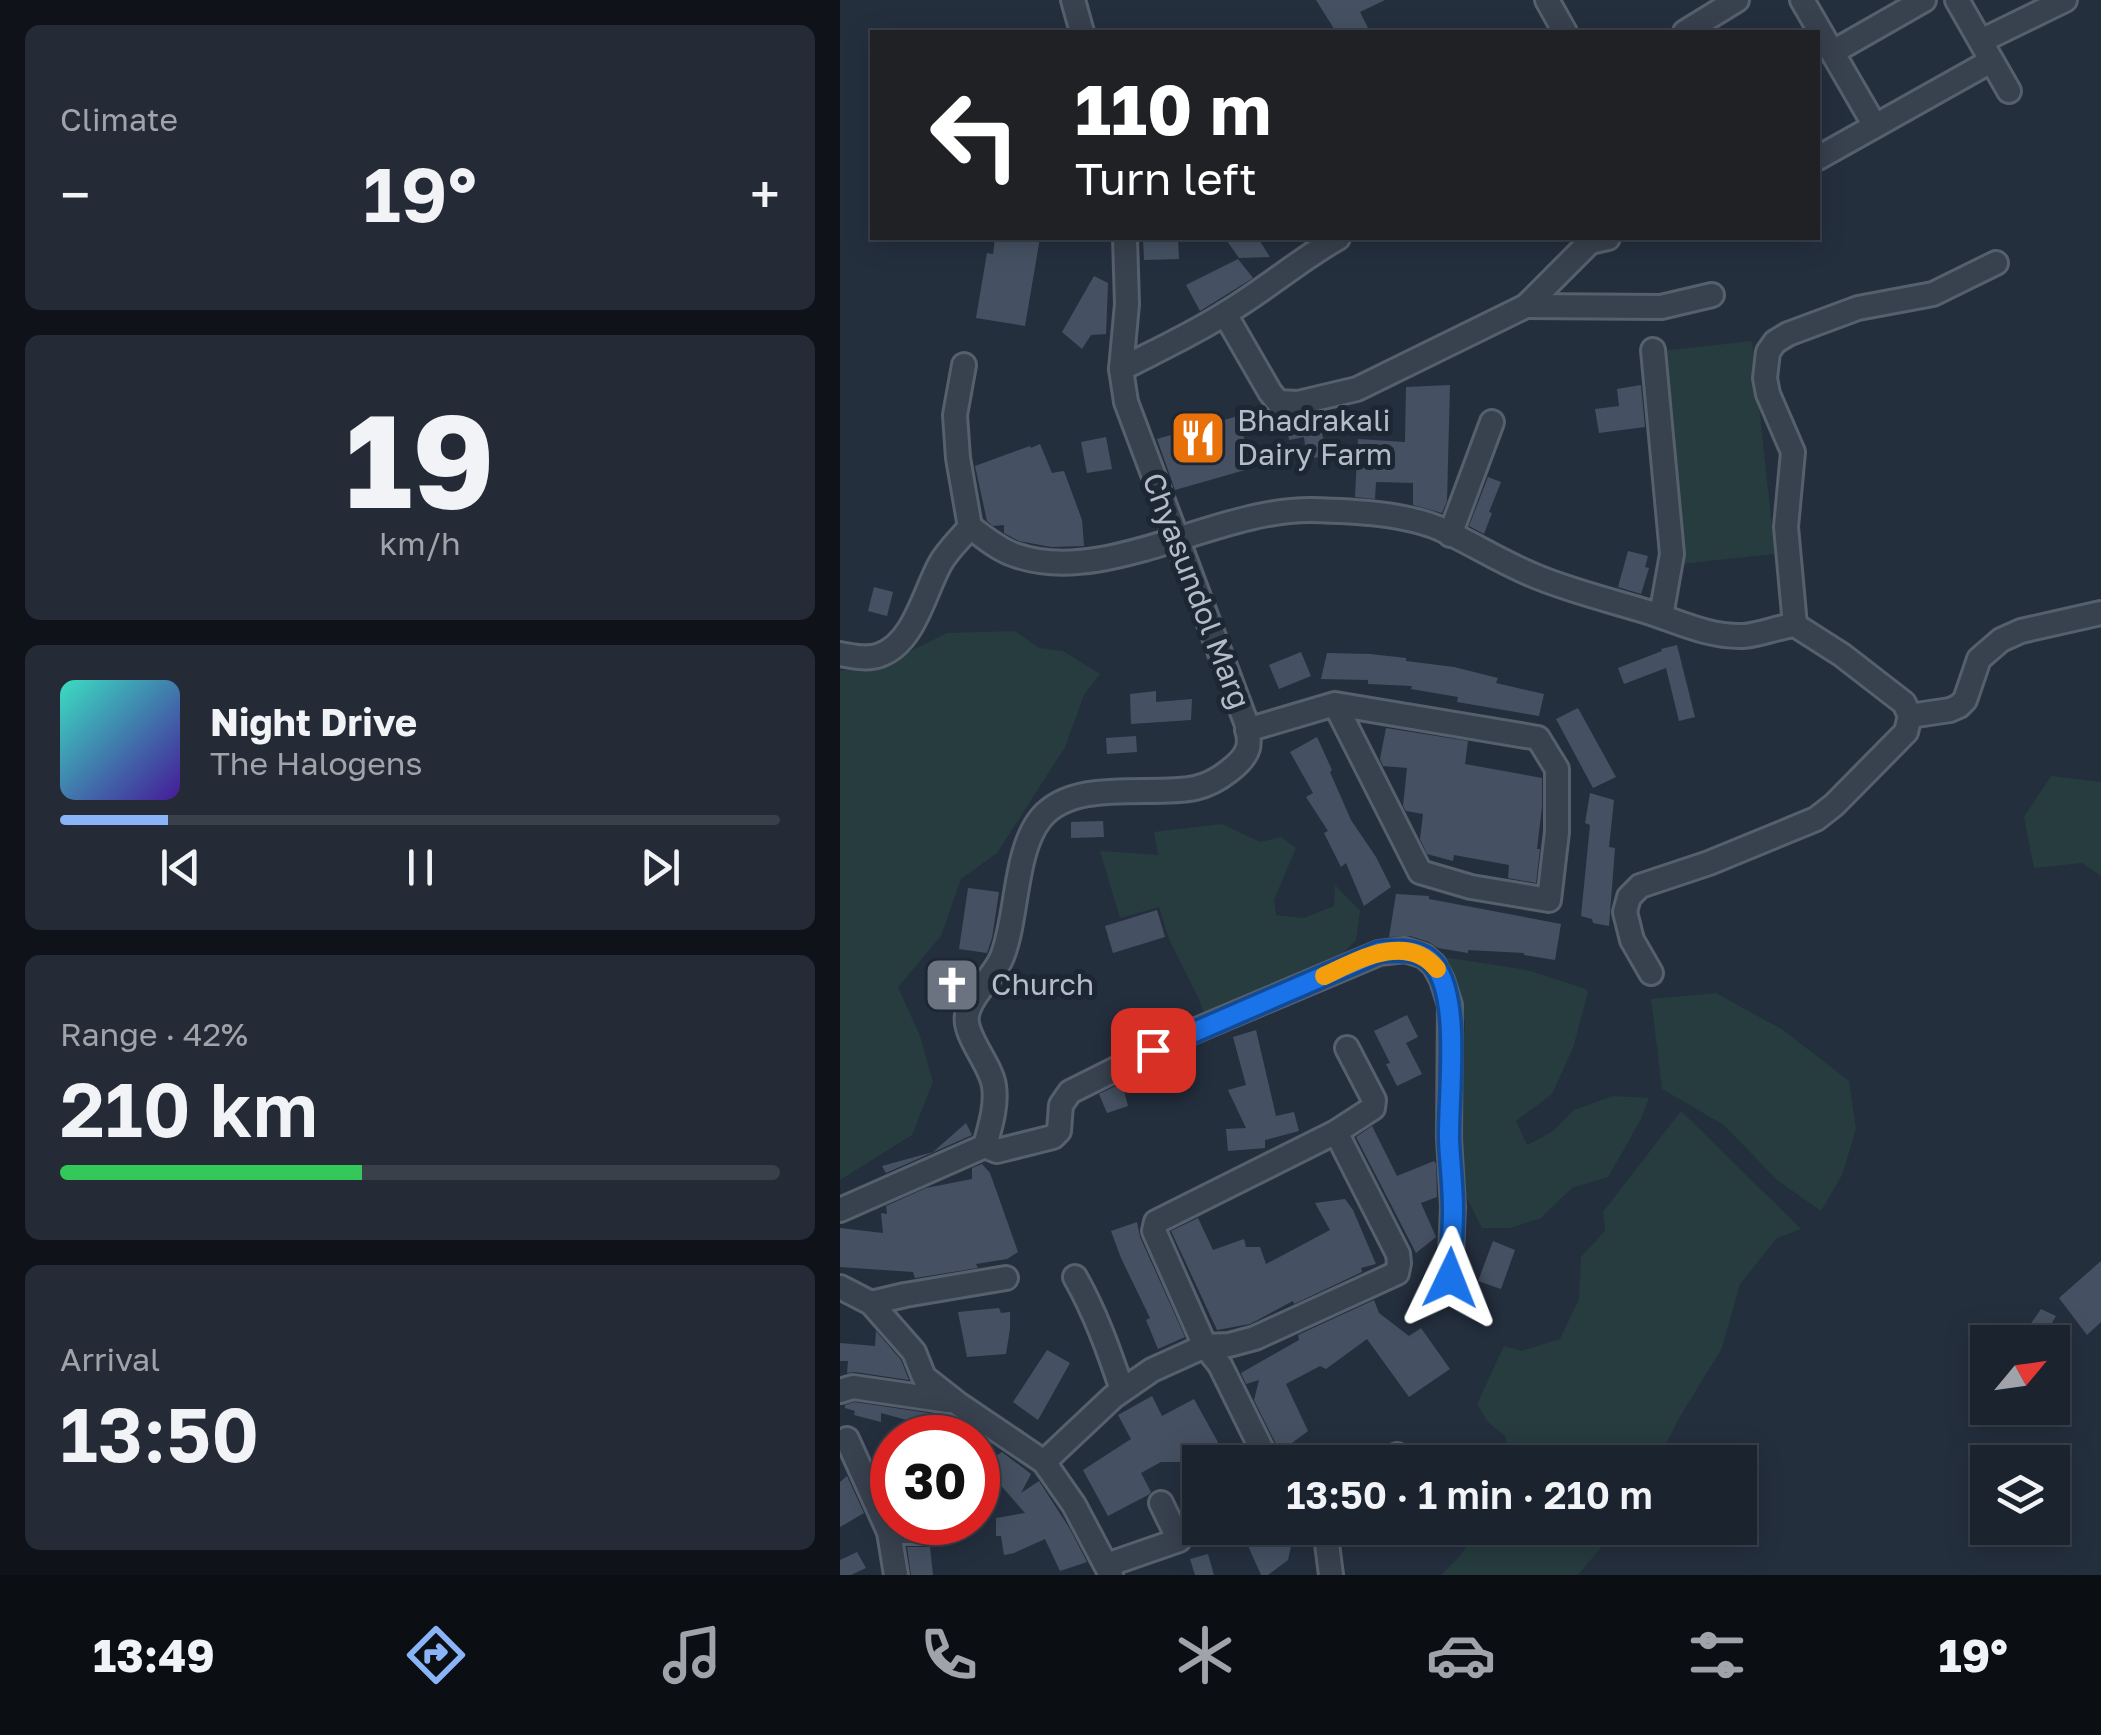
<!DOCTYPE html>
<meta charset="utf-8">
<style>
:root{--surface:#1b232e;--page:#242b36;--text:#f1f3f6;--muted:#a0a4aa;--line:#39404a;--accent:#8ab4f8}
body{margin:0;font-family:"Golos Text",sans-serif;background:var(--page);color:var(--text);height:100vh;display:flex;flex-direction:column;font-size:38px;white-space:nowrap}
*{box-sizing:border-box;margin:0}
p{font-size:32px;color:var(--muted)}
.icon{flex:none;width:55px;height:55px;fill:none;stroke:currentColor;stroke-width:2;stroke-linecap:round;stroke-linejoin:round}
.map{position:relative;flex:1;overflow:hidden}
.side{display:flex;flex-direction:column;gap:25px;padding:25px;background:#0f1319;width:840px}
.side>*{flex:none}
.banner{position:absolute;left:30px;top:30px;width:950px;height:210px;border-radius:0px;box-shadow:0 5px 25px #0003,0 0 0 2px var(--line);background:#202124;color:#fff;overflow:hidden}
.needle{width:65px;rotate:61deg}
.buttons{position:absolute;left:1130px;top:1325px;display:grid;gap:20px}
.buttons a{display:grid;place-items:center;width:100px;height:100px;border-radius:0px;background:var(--surface);box-shadow:0 5px 25px #0003,0 0 0 2px var(--line);font-size:50px}
.speed{position:absolute;left:30px;top:1415px;display:flex;gap:20px;font-size:50px;font-weight:700;text-align:center}
.speed>*{display:grid;place-content:center;width:130px;height:130px;border-radius:50%;background:var(--surface);box-shadow:0 5px 25px #0003,0 0 0 2px var(--line);line-height:1}
.speed .limit{border:15px solid #d22;background:#fff;color:#111}
.pin{position:absolute;display:grid;place-items:center;width:85px;height:85px;color:#fff;margin:-42px;border-radius:20px;box-shadow:0 5px 15px #0006}
.me{position:absolute;width:110px;margin:-55px;rotate:2deg;stroke-linejoin:round;filter:drop-shadow(0 0 8px #0008)}
.turn{display:flex;align-items:center;gap:35px;height:210px;padding:0 40px;font-size:45px}
.turn .icon{width:130px;height:130px;stroke-width:2.5}
.turn b{display:block;font-size:70px;line-height:85px}
.big{font-size:75px;font-weight:600;line-height:1.1}
.side .card{flex:1;display:flex;flex-direction:column;justify-content:center;gap:15px;min-width:0;padding:0 35px;border-radius:15px;background:var(--page)}
.side .dial{align-items:center;gap:0}
.dial b{font-size:130px;line-height:1}
.song{display:flex;align-items:center;gap:30px}
.cover{width:120px;height:120px;border-radius:15px;background:linear-gradient(135deg,hsl(170 70% 55%),hsl(260 70% 35%))}
.played{height:10px;border-radius:5px;background:linear-gradient(90deg,var(--accent) 15%,var(--line) 15%)}
.keys{display:flex;justify-content:space-around;direction:ltr}
.heat{display:flex;justify-content:space-between;align-items:center;font-size:55px;direction:ltr}
.charge{height:15px;border-radius:8px;background:linear-gradient(90deg,#34c759 42%,var(--line) 0)}
.trip{position:absolute;left:342px;top:1445px;width:575px;height:100px;border-radius:0px;background:var(--surface);box-shadow:0 5px 25px #0003,0 0 0 2px var(--line);font-weight:600;line-height:100px;text-align:center}
.tab-bar{display:flex;height:160px;justify-content:space-around;align-items:center;background:#0b0e12;color:var(--muted)}
.tab-bar .icon{width:70px;height:70px}
.tab-bar .current{color:var(--accent)}
.tab-bar b{font-size:45px;color:var(--text)}
main{display:flex;flex:1;min-height:0}
.map>svg:first-child{display:block}
.green{fill:#263c3f}
.building{fill:#455162}
.lines{fill:none;stroke-linecap:round;stroke-linejoin:round}
.minor-casing{stroke:#565f6c;stroke-width:28}
.minor{stroke:#38414e;stroke-width:22}
.route-casing{stroke:#114b97;stroke-width:25}
.route{stroke:#1a73e8;stroke-width:18}
.slow{stroke:#f59e0b;stroke-width:18}
.labels{text-anchor:middle;stroke-width:10;stroke-linejoin:round;paint-order:stroke}
.poi-label{font-size:30px;fill:#b4bcc9;stroke:#1d2633;text-anchor:start}
.street-label{font-size:30px;fill:#b4bcc9;stroke:#1d2633}
</style>
<main>
<section class="side">
<div class="card"><p>Climate</p>
<div class="heat"><a>−</a><b class="big">19°</b><a>+</a></div>
</div>
<div class="card dial"><b>19</b><p>km/h</p></div>
<div class="card">
<div class="song"><i class="cover"></i><div><b>Night Drive</b><p>The Halogens</p></div></div>
<div class="played"></div>
<div class="keys"><svg class="icon" aria-label="previous" viewBox="0 0 24 24"><path d="M18 5L8 12l10 7zM5 5v14"/></svg><svg class="icon" aria-label="pause" viewBox="0 0 24 24"><path d="M8 5v14M16 5v14"/></svg><svg class="icon" aria-label="next" viewBox="0 0 24 24"><path d="M6 5l10 7-10 7zM19 5v14"/></svg></div>
</div>
<div class="card"><p>Range · 42%</p><b class="big">210 km</b><div class="charge"></div></div>
<div class="card"><p>Arrival</p><b class="big">13:50</b></div>
</section>
<div class="map">
<svg width="1261" height="1575" viewBox="0 0 1261 1575">
<rect width="100%" height="100%" fill="#242f3e"/>
<!-- green -->
<g class="green">
<path d="M912,341L935,554L840,564L821,351Z"/>
<path d="M175,631L199,648L223,651L260,674L244,695L225,747L157,853L121,879L101,936L58,987L80,1036L93,1082L72,1135L0,1180V671L47,663L107,633Z"/>
<path d="M1211,776L1261,782V876L1242,863L1194,868L1184,817Z"/>
<path d="M382,824L420,842L441,837L456,848L434,900L436,915L464,918L494,906L495,885L520,911L516,940L503,953L364,1014L359,999L329,939L319,907L280,918L260,851L318,855L314,832Z"/>
<path d="M603,957L687,970L746,989L748,992L733,1048L712,1094L676,1121L687,1145L712,1132L734,1110L773,1096L809,1098L801,1119L768,1177L732,1188L701,1218L670,1228H642L622,1188L612,1138L619,1098L625,1022Z"/>
<path d="M876,993L943,1030L1009,1081L1016,1129L1002,1175L981,1211L937,1180L884,1125L822,1089L811,999Z"/>
<path d="M841,1111L961,1229L937,1238L900,1284L882,1348L838,1420L817,1462H689L688,1456L669,1451L665,1436L648,1422L637,1404L664,1346L682,1351L720,1339L739,1299L741,1257L765,1231L763,1212Z"/>
<path d="M638,1528H777L738,1575H601L620,1556Z"/>
</g>
<!-- building -->
<g class="building">
<path d="M476,0H545L520,12L530,32H496Z"/>
<path d="M155,238H200L185,326L136,318L147,253L153,254Z"/>
<path d="M303,238H338L339,259L304,260Z"/>
<path d="M385,238H418L430,257L399,258Z"/>
<path d="M398,259L413,278L360,311L346,285Z"/>
<path d="M254,276L268,283L266,334L251,335L242,349L222,332Z"/>
<path d="M610,385L607,501L602,513L573,505V483L536,482L535,499L515,497L518,439L565,442L566,387Z"/>
<path d="M801,385L805,427L759,433L755,409L779,406L777,389Z"/>
<path d="M479,415L486,456L467,459L464,437L449,440L446,420Z"/>
<path d="M398,416L412,468L335,490L317,439Z"/>
<path d="M266,437L272,469L247,473L241,442Z"/>
<path d="M200,444L212,473L224,471L242,520L244,546L211,547L179,541L164,533V525L153,526L147,521L135,466L190,446L191,448Z"/>
<path d="M648,477L661,482L649,512L652,513L644,534L629,526Z"/>
<path d="M788,551L808,556L805,567L809,568L801,594L778,587Z"/>
<path d="M34,587L53,592L47,616L28,611Z"/>
<path d="M837,645L855,717L839,721L826,668L784,684L778,668L822,651L821,649Z"/>
<path d="M461,652L471,676L439,689L429,665Z"/>
<path d="M487,653L530,654L566,658V661L614,667L658,678L656,683L704,694L699,716L617,702L618,697L571,689L572,686L528,684V680L481,679Z"/>
<path d="M316,691V702L352,699L351,720L291,724L290,694Z"/>
<path d="M738,708L776,777L753,788L716,719Z"/>
<path d="M546,728L628,741L625,764L702,778V807L697,849H700L696,883L668,878L669,865L614,855L613,861L587,854L580,839L583,814L566,811L563,806L567,768L543,766L540,759Z"/>
<path d="M296,736L297,752L267,754L266,738Z"/>
<path d="M477,737L492,770L490,772L511,820L536,857L551,887L524,906L506,863L501,867L484,833L488,831L466,797L473,793L450,752Z"/>
<path d="M750,793L774,800L769,847L775,848L769,926L753,923L752,919L741,916L750,825L745,823Z"/>
<path d="M263,821L264,837L231,838V822Z"/>
<path d="M128,888L159,892L152,938L147,953L119,949Z"/>
<path d="M556,894L589,896V899L721,924L715,960L684,955V953L628,950V953L598,948L589,942L570,936L549,937Z"/>
<path d="M317,910L325,937L273,953L265,926Z"/>
<path d="M111,967L128,981L114,1002L95,987Z"/>
<path d="M567,1015L578,1037L566,1043L582,1074L557,1086L546,1064L550,1063L534,1031Z"/>
<path d="M416,1030L436,1116L454,1112L459,1131L425,1140V1148L388,1151L386,1129L406,1128L388,1090L406,1085L393,1037Z"/>
<path d="M282,1083L288,1106L267,1113L259,1094Z"/>
<path d="M126,1123L132,1135L46,1173L42,1166L93,1152Z"/>
<path d="M532,1126L557,1176L594,1161L596,1164L597,1197L581,1203L596,1237L576,1253L516,1137Z"/>
<path d="M142,1164L150,1173L178,1252L167,1259L136,1264L138,1268L75,1278L73,1272L0,1267V1228L43,1233L41,1213L47,1214L46,1206L86,1188L132,1179V1168Z"/>
<path d="M505,1199L513,1210L536,1264L521,1268L522,1272L454,1304L453,1301L410,1324L377,1330L331,1231L358,1218L373,1250L404,1239L406,1247H420L426,1264L490,1230L475,1203Z"/>
<path d="M297,1222L300,1237L345,1337L318,1349L306,1320L310,1318L281,1258L271,1231Z"/>
<path d="M653,1241L675,1250L661,1289L638,1281Z"/>
<path d="M1261,1261V1322L1247,1335L1219,1298Z"/>
<path d="M534,1300L539,1313L569,1336L581,1328L610,1369L569,1397L527,1339L486,1369L480,1366L446,1384L468,1431L440,1452L414,1400L419,1380L406,1384L401,1373L459,1340L458,1335Z"/>
<path d="M159,1308L161,1313L170,1312V1329L166,1354L127,1357L118,1312Z"/>
<path d="M1201,1309L1216,1316L1201,1342H1178Z"/>
<path d="M36,1331L61,1360L69,1380L15,1372L7,1373L8,1361H0V1343L35,1346Z"/>
<path d="M207,1350L230,1363L198,1420L173,1402Z"/>
<path d="M312,1396L322,1416L354,1399L385,1455L403,1445L412,1462H321L301,1473L311,1492L308,1495L268,1516L243,1470L291,1439L278,1415Z"/>
<path d="M14,1402L109,1416L128,1428L124,1438H80L85,1425L41,1413V1422L14,1415L15,1411L5,1408V1405Z"/>
<path d="M162,1452L191,1474L181,1493L199,1481L230,1529L247,1562L220,1571L205,1539L174,1553L164,1555L161,1536H156V1518L185,1513L143,1465Z"/>
<path d="M7,1476L24,1513L0,1527V1482Z"/>
<path d="M400,1528H455L448,1560L428,1575H421Z"/>
<path d="M67,1547H90L93,1575H71Z"/>
<path d="M17,1552L26,1568L11,1575H0V1560Z"/>
<path d="M368,1554L374,1575H355L350,1559Z"/>
</g>
<g class="lines">
<!-- minor casing -->
<g class="minor-casing">
<g id="minor">
<path d="M233,0L242,32"/>
<path d="M707,0L725,32"/>
<path d="M962,0L1035,126"/>
<path d="M1117,0L1169,91"/>
<path d="M845,32L897,0"/>
<path d="M1141,41L1225,0"/>
<path d="M993,52L1084,0"/>
<path d="M978,158L1151,61"/>
<path d="M686,306L821,307L872,295"/>
<path d="M385,314L430,392L438,402L458,403L517,389L686,306L750,242L768,238"/>
<path d="M813,350L832,554L821,616"/>
<path d="M124,365L115,415L118,458L130,527"/>
<path d="M281,369C316,351 353,334 386,313C425,290 459,260 498,238"/>
<path d="M610,535L652,422"/>
<path d="M955,625L946,527L953,452L928,394L925,378L928,352L935,342L948,334L1018,308L1093,294L1156,263"/>
<path d="M0,654C12,656 27,660 40,655C74,643 84,593 100,564C107,551 120,539 130,527C144,537 159,550 175,555C265,587 375,509 471,510C512,511 568,513 605,531C637,546 666,565 700,578C735,592 772,601 808,612C839,622 869,637 903,636C920,635 937,627 955,625L1002,655L1064,703L1070,716L1066,732L994,805L976,819L869,863L800,886L789,897L785,912L792,940L811,973"/>
<path d="M1070,716L1110,710L1119,706L1125,700L1139,659L1161,640L1181,631L1261,613"/>
<path d="M407,730L495,704L698,738L717,769V832L709,900L631,887L580,872L495,704"/>
<path d="M496,1132L558,1254L559,1263L557,1273L415,1338L389,1345L365,1346L314,1231L316,1222L496,1132L533,1108L534,1100L507,1048"/>
<path d="M145,1146L157,1151L213,1137L219,1131L221,1105L230,1092L340,1037L539,953L565,950L584,956L594,965L602,980L610,1005L609,1138L613,1207L610,1278"/>
<path d="M0,1210L145,1146C150,1127 157,1106 154,1086C151,1064 123,1035 127,1015C131,994 154,977 162,957C178,917 174,851 201,818C234,778 312,797 355,788C368,785 379,779 389,771C397,765 405,758 408,748C410,741 408,732 407,725L286,402L281,369L287,304L285,238"/>
<path d="M235,1277C255,1312 269,1351 282,1390"/>
<path d="M0,1287L31,1303L74,1352L84,1377L117,1403L204,1462L234,1505L271,1575"/>
<path d="M31,1303L65,1295L166,1278"/>
<path d="M0,1391L13,1387L109,1401"/>
<path d="M7,1439L49,1532H104"/>
<path d="M204,1462L273,1397L312,1370L365,1346L380,1365L428,1462"/>
<path d="M555,1462L557,1455"/>
<path d="M485,1528L491,1575"/>
<path d="M49,1532L56,1575"/>
<path d="M267,1565L339,1540L321,1503"/>
</g>
</g>
<!-- minor -->
<use href="#minor" class="minor"/>
</g>
<g class="lines">
<!-- route casing -->
<g class="route-casing">
<path id="route" d="M313,1050L539,952C559,950 581,948 595,966C621,1001 608,1096 609,1140C610,1163 613,1186 613,1209C613,1231 611,1255 610,1278"/>
</g>
<!-- route -->
<use href="#route" class="route"/>
<!-- slow -->
<path class="slow" d="M484,976C518,960 567,932 597,969"/>
</g>
<!-- icons -->
<defs>
<g id="restaurant-square" transform="scale(2.875)"><rect x="-9" y="-9" width="18" height="18" rx="4" fill="#e8710a" stroke="#1d2633"/><path d="M-5-6h1v4h1v-4h1v4h1v-4h1v5L-1.5 .5V6h-2V.5L-5-1ZM5-6V6H3V1.5H1.5Q1.5-4 5-6Z" fill="#fff"/></g>
<g id="church-square" transform="scale(2.875)"><rect x="-9" y="-9" width="18" height="18" rx="4" fill="#6b7280" stroke="#1d2633"/><path d="M-1.2-6h2.4v3.5h3.3v2.4h-3.3V6h-2.4V-.1h-3.3v-2.4h3.3Z" fill="#fff"/></g>
</defs>
<g fill-rule="evenodd">
<use href="#restaurant-square" x="358" y="438"/>
<use href="#church-square" x="112" y="985"/>
</g>
<g class="labels">
<!-- poi labels -->
<g class="poi-label">
<text x="397" y="431">Bhadrakali<tspan x="397" dy="34">Dairy Farm</tspan></text>
<text x="151" y="995">Church</text>
</g>
<!-- street labels -->
<g class="street-label">
<text transform="translate(356 591) rotate(69)" y="10">Chyasundol Marg</text>
</g>
</g>
</svg>
<div class="buttons">
<a><svg class="needle" viewBox="-14 -14 28 28"><path d="M0-13l5 13h-10z" fill="#e53935"/><path d="M0 13l5-13h-10z" fill="#a0a4aa"/></svg></a>
<a><svg class="icon" aria-label="layers" viewBox="0 0 24 24"><path d="M12 4l9 5-9 5-9-5zM3 14l9 5 9-5"/></svg></a>
</div>
<div class="speed"><div class="limit">30</div></div>
<div class="pin" style="left:313px;top:1050px;background:#d93025"><svg class="icon" aria-label="arrive" viewBox="0 0 24 24"><path d="M6 21V4h12l-3 4 3 4H6"/></svg></div>
<svg class="me" style="left:610px;top:1278px" viewBox="-20 -20 40 40"><path d="M0-17L14 15 0 8-14 15z" fill="#1a73e8" stroke="#fff" stroke-width="4"/></svg>
<div class="trip">13:50 · 1 min · 210 m</div>
<div class="banner">
<div class="turn"><svg class="icon" aria-label="left" viewBox="0 0 24 24"><path d="M17 20v-9H6M10 6l-5 5 5 5"/></svg><div><b>110 m</b>Turn left</div></div>
</div>
</div>
</main>
<nav class="tab-bar">
<b>13:49</b>
<svg class="icon current" aria-label="directions" viewBox="0 0 24 24"><path d="M12 3l9 9-9 9-9-9zM9 14v-3h6M13 9l2 2-2 2"/></svg>
<svg class="icon" aria-label="music" viewBox="0 0 24 24"><path d="M9 18V5l10-2v13"/><circle cx="6" cy="18" r="3"/><circle cx="16" cy="16" r="3"/></svg>
<svg class="icon" aria-label="phone" viewBox="0 0 24 24"><path d="M5 4h4l2 5-3 2q2 4 5 5l2-3 5 2v4C11 20 4 13 5 4z"/></svg>
<svg class="icon" aria-label="climate" viewBox="0 0 24 24"><path d="M12 3v18M4 7l16 10M4 17L20 7"/></svg>
<svg class="icon" aria-label="car" viewBox="0 0 24 24"><path d="M5 17H2v-5l4-1 3-4h7l3 4 3 1v5h-3M9 17h6M6 11h13"/><circle cx="7" cy="17" r="2"/><circle cx="17" cy="17" r="2"/></svg>
<svg class="icon" aria-label="filters" viewBox="0 0 24 24"><path d="M4 7h16M4 17h16"/><circle cx="9" cy="7" r="2"/><circle cx="15" cy="17" r="2"/></svg>
<b>19°</b>
</nav>
